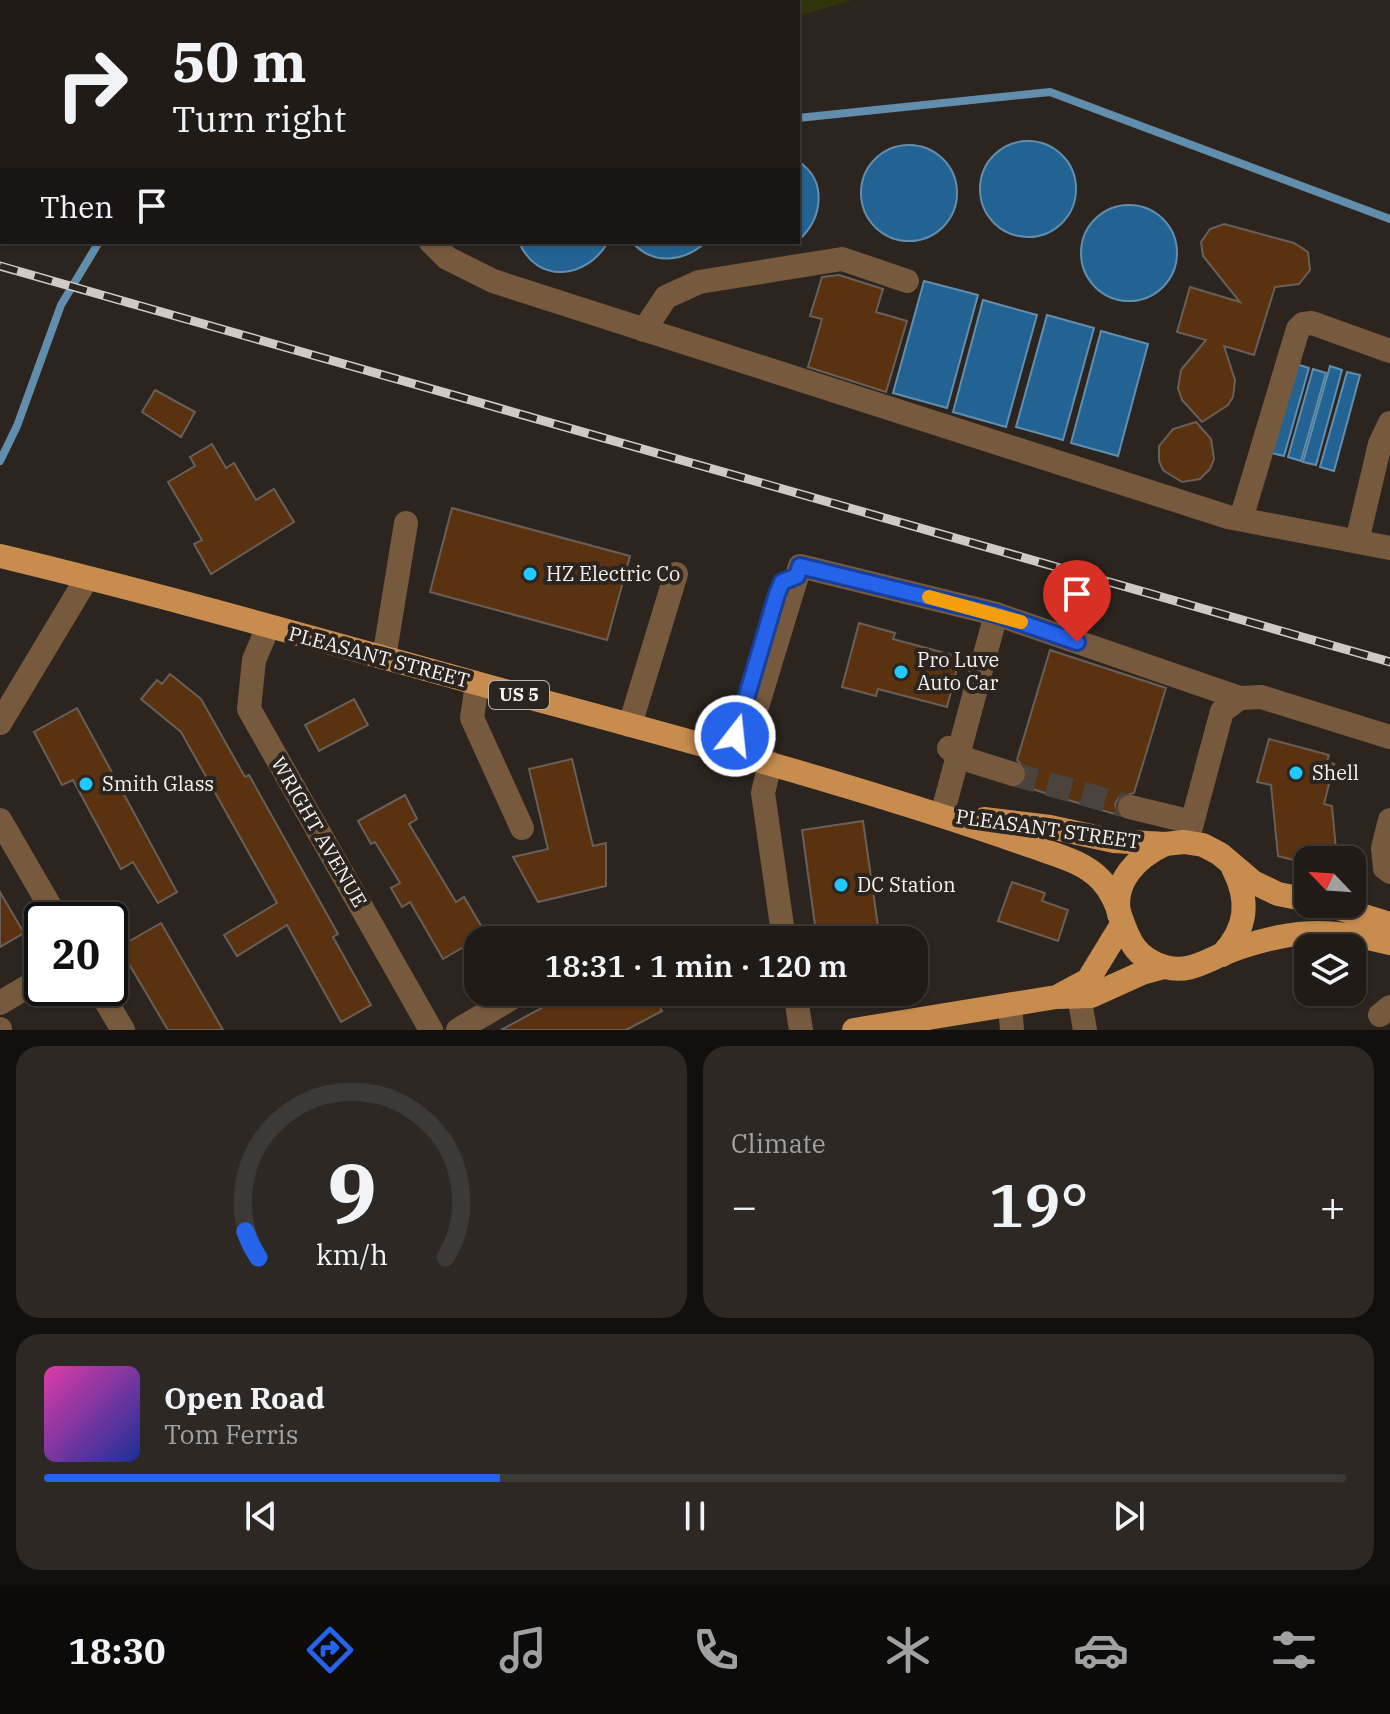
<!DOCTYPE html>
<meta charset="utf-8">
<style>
:root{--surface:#201b17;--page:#2d2824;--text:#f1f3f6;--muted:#a2a1a1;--line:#3d3936;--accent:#2563eb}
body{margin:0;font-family:"IBM Plex Serif",serif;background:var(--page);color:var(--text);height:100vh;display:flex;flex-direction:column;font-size:30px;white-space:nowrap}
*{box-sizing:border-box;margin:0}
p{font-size:26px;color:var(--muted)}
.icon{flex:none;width:44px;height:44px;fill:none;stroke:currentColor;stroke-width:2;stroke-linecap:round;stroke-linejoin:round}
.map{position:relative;height:1030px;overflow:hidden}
.side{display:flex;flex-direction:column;gap:16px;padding:16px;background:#120f0d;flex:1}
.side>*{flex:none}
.banner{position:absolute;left:0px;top:0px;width:800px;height:244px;box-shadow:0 2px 6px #0004,0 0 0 2px var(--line);background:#201b17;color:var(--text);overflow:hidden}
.needle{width:52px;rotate:295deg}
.controls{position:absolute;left:1294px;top:846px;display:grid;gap:16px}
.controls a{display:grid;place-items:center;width:72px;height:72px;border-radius:16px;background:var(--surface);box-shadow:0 2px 6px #0004,0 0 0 2px var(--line);font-size:40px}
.speed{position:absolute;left:24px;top:902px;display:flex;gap:16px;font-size:40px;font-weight:700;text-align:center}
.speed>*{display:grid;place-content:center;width:104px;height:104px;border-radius:50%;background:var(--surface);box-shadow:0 2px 6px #0004,0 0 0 2px var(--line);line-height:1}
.speed .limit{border:4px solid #111;border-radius:12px;background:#fff;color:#111}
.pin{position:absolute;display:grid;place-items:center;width:68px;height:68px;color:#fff;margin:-82px -34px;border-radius:50% 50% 50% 0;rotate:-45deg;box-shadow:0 0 8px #0007}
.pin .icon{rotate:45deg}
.me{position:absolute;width:88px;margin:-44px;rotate:16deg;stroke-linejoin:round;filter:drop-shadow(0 0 6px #0008)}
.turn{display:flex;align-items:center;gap:28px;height:168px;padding:0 40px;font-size:36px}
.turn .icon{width:104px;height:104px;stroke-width:2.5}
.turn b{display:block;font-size:56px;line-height:68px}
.then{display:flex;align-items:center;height:76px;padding:0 40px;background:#0003;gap:16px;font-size:30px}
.big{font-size:60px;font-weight:600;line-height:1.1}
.side .card{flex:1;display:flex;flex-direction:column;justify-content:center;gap:12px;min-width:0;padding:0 28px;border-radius:24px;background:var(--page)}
.side .dial{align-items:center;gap:0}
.dial svg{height:208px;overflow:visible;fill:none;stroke:var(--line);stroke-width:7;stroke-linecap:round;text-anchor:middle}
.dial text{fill:var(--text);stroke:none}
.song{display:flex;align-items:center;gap:24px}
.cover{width:96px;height:96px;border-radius:12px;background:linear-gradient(135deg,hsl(320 70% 55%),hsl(230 70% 35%))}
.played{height:8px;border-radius:4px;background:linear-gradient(90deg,var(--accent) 35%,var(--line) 35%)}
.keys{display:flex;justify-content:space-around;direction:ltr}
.heat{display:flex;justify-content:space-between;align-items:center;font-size:44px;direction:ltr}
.side .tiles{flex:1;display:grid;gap:16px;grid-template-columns:1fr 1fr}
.card:last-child{grid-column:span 2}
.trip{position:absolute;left:464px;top:926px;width:464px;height:80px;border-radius:24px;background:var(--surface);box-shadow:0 2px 6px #0004,0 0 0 2px var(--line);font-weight:600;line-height:80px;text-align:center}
.dock{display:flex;height:128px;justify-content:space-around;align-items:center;background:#0d0b09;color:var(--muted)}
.dock .icon{width:56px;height:56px}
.dock .active{color:var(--accent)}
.dock b{font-size:36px;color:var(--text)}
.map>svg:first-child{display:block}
.green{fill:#313509}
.water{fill:#226393;stroke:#628eae;stroke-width:2}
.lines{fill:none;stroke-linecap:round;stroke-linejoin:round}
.stream{stroke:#628eae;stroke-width:8}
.building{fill:#5b320f;stroke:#685f59;stroke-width:2}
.minor-tunnel{stroke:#4a433e;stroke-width:24;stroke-dasharray:24 12;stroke-linecap:butt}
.minor{stroke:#775a3d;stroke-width:24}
.major{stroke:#c88c4e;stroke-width:24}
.rail-casing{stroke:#cfcac5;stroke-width:9}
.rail{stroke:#2b241f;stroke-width:6;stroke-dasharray:18;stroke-linecap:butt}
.route-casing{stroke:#184099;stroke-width:20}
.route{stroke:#2563eb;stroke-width:14}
.slow{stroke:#f59e0b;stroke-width:14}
.poi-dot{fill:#22c9fe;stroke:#2b241f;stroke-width:3}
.labels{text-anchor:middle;stroke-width:8;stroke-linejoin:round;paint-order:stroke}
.shield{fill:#2b241f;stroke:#bab4b0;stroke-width:2}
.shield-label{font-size:18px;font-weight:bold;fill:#f7f2ee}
.poi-label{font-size:20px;fill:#f7f2ee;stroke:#2b241f;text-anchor:start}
.street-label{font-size:20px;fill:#f7f2ee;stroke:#2b241f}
</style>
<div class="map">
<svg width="1390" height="1030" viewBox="0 0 1390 1030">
<rect width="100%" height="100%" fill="#2b241f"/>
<!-- green -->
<path class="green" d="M575,0H853L798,16V2Z"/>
<!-- water -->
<g class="water">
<circle cx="1028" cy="189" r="48"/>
<circle cx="909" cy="193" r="48"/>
<path d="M798,161C828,181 823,218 798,241Z"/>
<circle cx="1129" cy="253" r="48"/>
<path d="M519,242H608C587,279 537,285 519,242Z"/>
<path d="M632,242H706C684,262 653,266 632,242Z"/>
<path d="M924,281L978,295L947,408L893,393Z"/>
<path d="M983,300L1037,315L1006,427L953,412Z"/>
<path d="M1047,315L1094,328L1063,440L1016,427Z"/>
<path d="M1101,331L1148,344L1118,456L1071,443Z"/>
<path d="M1296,364L1309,368L1284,456L1271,453Z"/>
<path d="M1330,366L1342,370L1316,465L1303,462Z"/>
<path d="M1313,369L1326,373L1301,461L1288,457Z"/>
<path d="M1347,372L1360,375L1334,471L1320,467Z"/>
</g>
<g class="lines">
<!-- stream -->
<g class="stream">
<path d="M798,118L1050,92L1390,219"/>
<path d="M0,461L17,426L61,305L99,242"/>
</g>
</g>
<!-- building -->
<g class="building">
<path d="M1224,224L1294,243L1308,252L1310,270L1299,284L1275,287L1254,355L1224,346L1235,380L1233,397L1228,405L1202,422L1182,400L1178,388L1181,370L1206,340L1177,332L1190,287L1240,302L1203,256L1201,242L1210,229Z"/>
<path d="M839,275L883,289L876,312L907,321L886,392L808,367L822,319L810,316L822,277Z"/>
<path d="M155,390L195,412L181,437L142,412Z"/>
<path d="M1196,422L1211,439L1214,459L1210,469L1200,479L1182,482L1163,470L1159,461V446L1173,429Z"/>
<path d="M212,444L226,468L234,463L256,500L274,489L294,522L211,574L194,544L202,540L168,482L195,466L190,457Z"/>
<path d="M452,508L630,556L607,640L430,592Z"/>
<path d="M859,623L895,633L893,639L960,657L947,707L878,689L876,696L842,687Z"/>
<path d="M1050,650L1166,688L1134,793L1119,797L1115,804L1118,815L1022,786L1028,772L1017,760Z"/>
<path d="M170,674L201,699L245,777L249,775L338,934L333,937L371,1005L341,1022L287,925L237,956L224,935L277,903L181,732L141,699L157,680L162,684Z"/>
<path d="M354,699L368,725L319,751L305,725Z"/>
<path d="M77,708L177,892L158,903L133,862L121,869L73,780L62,785L34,732Z"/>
<path d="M1269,739L1329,755L1327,762L1334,764L1324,804L1332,806L1337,860H1308V864L1278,856L1271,785L1257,782Z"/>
<path d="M572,759L593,846L606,843V886L538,902L513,857L548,849L529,769Z"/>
<path d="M405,795L417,819L409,824L456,902L464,897L486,934L443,959L410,902L402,907L391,888L400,883L375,842L371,844L358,821Z"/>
<path d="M863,821L880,940H817L802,830Z"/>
<path d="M1012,882L1045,893L1042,901L1068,910L1058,941L998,921Z"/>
<path d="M0,892L24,933L0,947Z"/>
<path d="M161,923L223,1030H168L119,947Z"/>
<path d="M571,992H653L662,1011L626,1030H501Z"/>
</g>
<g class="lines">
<!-- minor-tunnel -->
<path class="minor-tunnel" d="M1013,774L1130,807"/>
<!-- minor -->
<g class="minor">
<path d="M240,2L244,0"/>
<path d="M0,149L2,148"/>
<path d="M431,242L447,258L493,281L1228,517L1390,548"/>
<path d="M644,330L666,297L699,282L842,259L907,281"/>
<path d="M1241,519L1298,329L1303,324L1312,323L1390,351"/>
<path d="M1357,541L1380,444L1390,423"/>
<path d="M996,614L1240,698"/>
<path d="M268,627L254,660L249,709L431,1030"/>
<path d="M384,658L406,523"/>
<path d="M477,684L472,718L522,828"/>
<path d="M0,723L87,578"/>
<path d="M630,725L676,574"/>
<path d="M949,748L959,757L1013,774"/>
<path d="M742,756L800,566L996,614L942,815"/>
<path d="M770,763L763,793L784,940"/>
<path d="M1130,807L1192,822"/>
<path d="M0,820L58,920"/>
<path d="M1390,820L1383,848L1385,868L1390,872"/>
<path d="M1184,842L1191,827L1222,711L1240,698L1261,697L1390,737"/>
<path d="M98,988L123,1030"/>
<path d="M795,992L801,1030"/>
<path d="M1079,996L1085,1030"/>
<path d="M0,1003L42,978"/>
<path d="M1010,1005L1012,1030"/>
<path d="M1380,1015L1390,1007"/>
<path d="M0,1029V1030"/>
<path d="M458,1030L522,992"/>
</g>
<!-- major -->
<g class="major">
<path d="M0,556C166,596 330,643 494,688C675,737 857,785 1034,847C1056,855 1085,862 1101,880C1129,909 1116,953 1165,967C1187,973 1202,963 1221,955C1239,947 1260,941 1279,937C1318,929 1352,934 1390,943"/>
<path d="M984,819L1050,827L1114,841L1165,844L1184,842L1203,845L1220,854L1253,882L1278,894L1308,900"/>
<path d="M1325,904L1390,924"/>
<path d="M1119,914C1113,881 1137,857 1165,844"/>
<path d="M1222,955C1247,928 1250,901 1233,868"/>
<path d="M1062,994L1088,980L1121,926"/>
<path d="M854,1030L1056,997L1091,996L1142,973L1164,967"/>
</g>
<!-- rail casing -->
<g class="rail-casing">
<path id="rail" d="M0,266L1390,662"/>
</g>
<!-- rail -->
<use href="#rail" class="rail"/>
</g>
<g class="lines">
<!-- route casing -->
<g class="route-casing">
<path id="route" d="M735,736L777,594L782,582L797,576L800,566L996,614L1077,642"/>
</g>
<!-- route -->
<use href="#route" class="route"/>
<!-- slow -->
<path class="slow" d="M929,597L1021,622"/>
</g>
<!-- markers -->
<g class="poi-dot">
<circle cx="530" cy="574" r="8"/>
<circle cx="901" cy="672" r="8"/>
<circle cx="1296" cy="773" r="8"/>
<circle cx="86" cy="784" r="8"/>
<circle cx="841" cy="885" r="8"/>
</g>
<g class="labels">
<!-- shield labels -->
<rect class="shield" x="489" y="681" width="60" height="28" rx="6"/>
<g class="shield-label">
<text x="519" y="701">US 5</text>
</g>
<!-- poi labels -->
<g class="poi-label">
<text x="546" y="581">HZ Electric Co</text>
<text x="917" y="667">Pro Luve<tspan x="917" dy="23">Auto Car</tspan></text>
<text x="1312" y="780">Shell</text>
<text x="102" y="791">Smith Glass</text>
<text x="857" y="892">DC Station</text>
</g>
<!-- street labels -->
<g class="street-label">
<text transform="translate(379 657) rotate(15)" y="7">PLEASANT STREET</text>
<text transform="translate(1048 829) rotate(8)" y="7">PLEASANT STREET</text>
<text transform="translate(319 832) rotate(60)" y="7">WRIGHT AVENUE</text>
</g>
</g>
</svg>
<div class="controls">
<a><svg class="needle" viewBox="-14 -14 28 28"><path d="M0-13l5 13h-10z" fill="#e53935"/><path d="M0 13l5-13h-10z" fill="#a2a1a1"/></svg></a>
<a><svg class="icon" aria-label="layers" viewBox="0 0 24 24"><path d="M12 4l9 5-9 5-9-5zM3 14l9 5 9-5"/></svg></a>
</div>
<div class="speed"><div class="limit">20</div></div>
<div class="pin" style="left:1077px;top:642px;background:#d93025"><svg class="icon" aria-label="arrive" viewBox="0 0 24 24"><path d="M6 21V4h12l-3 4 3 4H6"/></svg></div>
<svg class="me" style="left:735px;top:736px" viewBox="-20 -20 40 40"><circle r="17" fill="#2563eb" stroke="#fff" stroke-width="3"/><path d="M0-11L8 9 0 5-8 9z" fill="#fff"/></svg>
<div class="trip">18:31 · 1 min · 120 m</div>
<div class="banner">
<div class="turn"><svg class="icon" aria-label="right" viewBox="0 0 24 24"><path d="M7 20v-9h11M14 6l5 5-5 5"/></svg><div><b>50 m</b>Turn right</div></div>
<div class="then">Then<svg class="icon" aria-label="arrive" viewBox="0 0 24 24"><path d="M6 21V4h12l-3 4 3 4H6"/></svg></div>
</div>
</div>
<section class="side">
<div class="tiles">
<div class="card dial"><svg viewBox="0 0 100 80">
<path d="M14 69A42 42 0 1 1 86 69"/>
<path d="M14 69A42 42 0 0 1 9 59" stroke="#2563eb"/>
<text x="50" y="56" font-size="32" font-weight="700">9</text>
<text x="50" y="72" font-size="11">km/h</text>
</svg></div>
<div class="card"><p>Climate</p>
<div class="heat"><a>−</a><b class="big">19°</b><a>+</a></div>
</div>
<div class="card">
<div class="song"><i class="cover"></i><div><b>Open Road</b><p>Tom Ferris</p></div></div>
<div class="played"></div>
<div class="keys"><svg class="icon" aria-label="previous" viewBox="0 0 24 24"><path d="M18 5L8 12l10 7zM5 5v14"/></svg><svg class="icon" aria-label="pause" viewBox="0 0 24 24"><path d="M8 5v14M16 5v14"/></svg><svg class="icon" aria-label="next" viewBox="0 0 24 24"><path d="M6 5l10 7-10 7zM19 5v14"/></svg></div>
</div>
</div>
</section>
<nav class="dock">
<b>18:30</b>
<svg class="icon active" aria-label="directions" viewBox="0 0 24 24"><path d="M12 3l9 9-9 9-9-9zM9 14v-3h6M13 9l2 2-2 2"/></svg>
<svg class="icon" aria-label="music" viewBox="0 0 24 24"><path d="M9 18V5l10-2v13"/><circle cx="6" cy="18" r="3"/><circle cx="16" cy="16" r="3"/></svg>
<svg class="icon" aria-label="phone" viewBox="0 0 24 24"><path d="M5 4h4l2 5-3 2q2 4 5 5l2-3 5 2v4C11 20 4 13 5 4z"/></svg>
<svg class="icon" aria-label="climate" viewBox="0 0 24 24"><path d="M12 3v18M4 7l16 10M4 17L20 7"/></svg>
<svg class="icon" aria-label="car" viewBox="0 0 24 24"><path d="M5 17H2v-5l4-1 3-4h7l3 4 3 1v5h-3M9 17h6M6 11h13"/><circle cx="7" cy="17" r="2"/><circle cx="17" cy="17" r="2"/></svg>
<svg class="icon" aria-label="filters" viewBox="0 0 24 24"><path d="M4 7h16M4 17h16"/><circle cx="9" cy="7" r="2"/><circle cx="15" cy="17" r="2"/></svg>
</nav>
